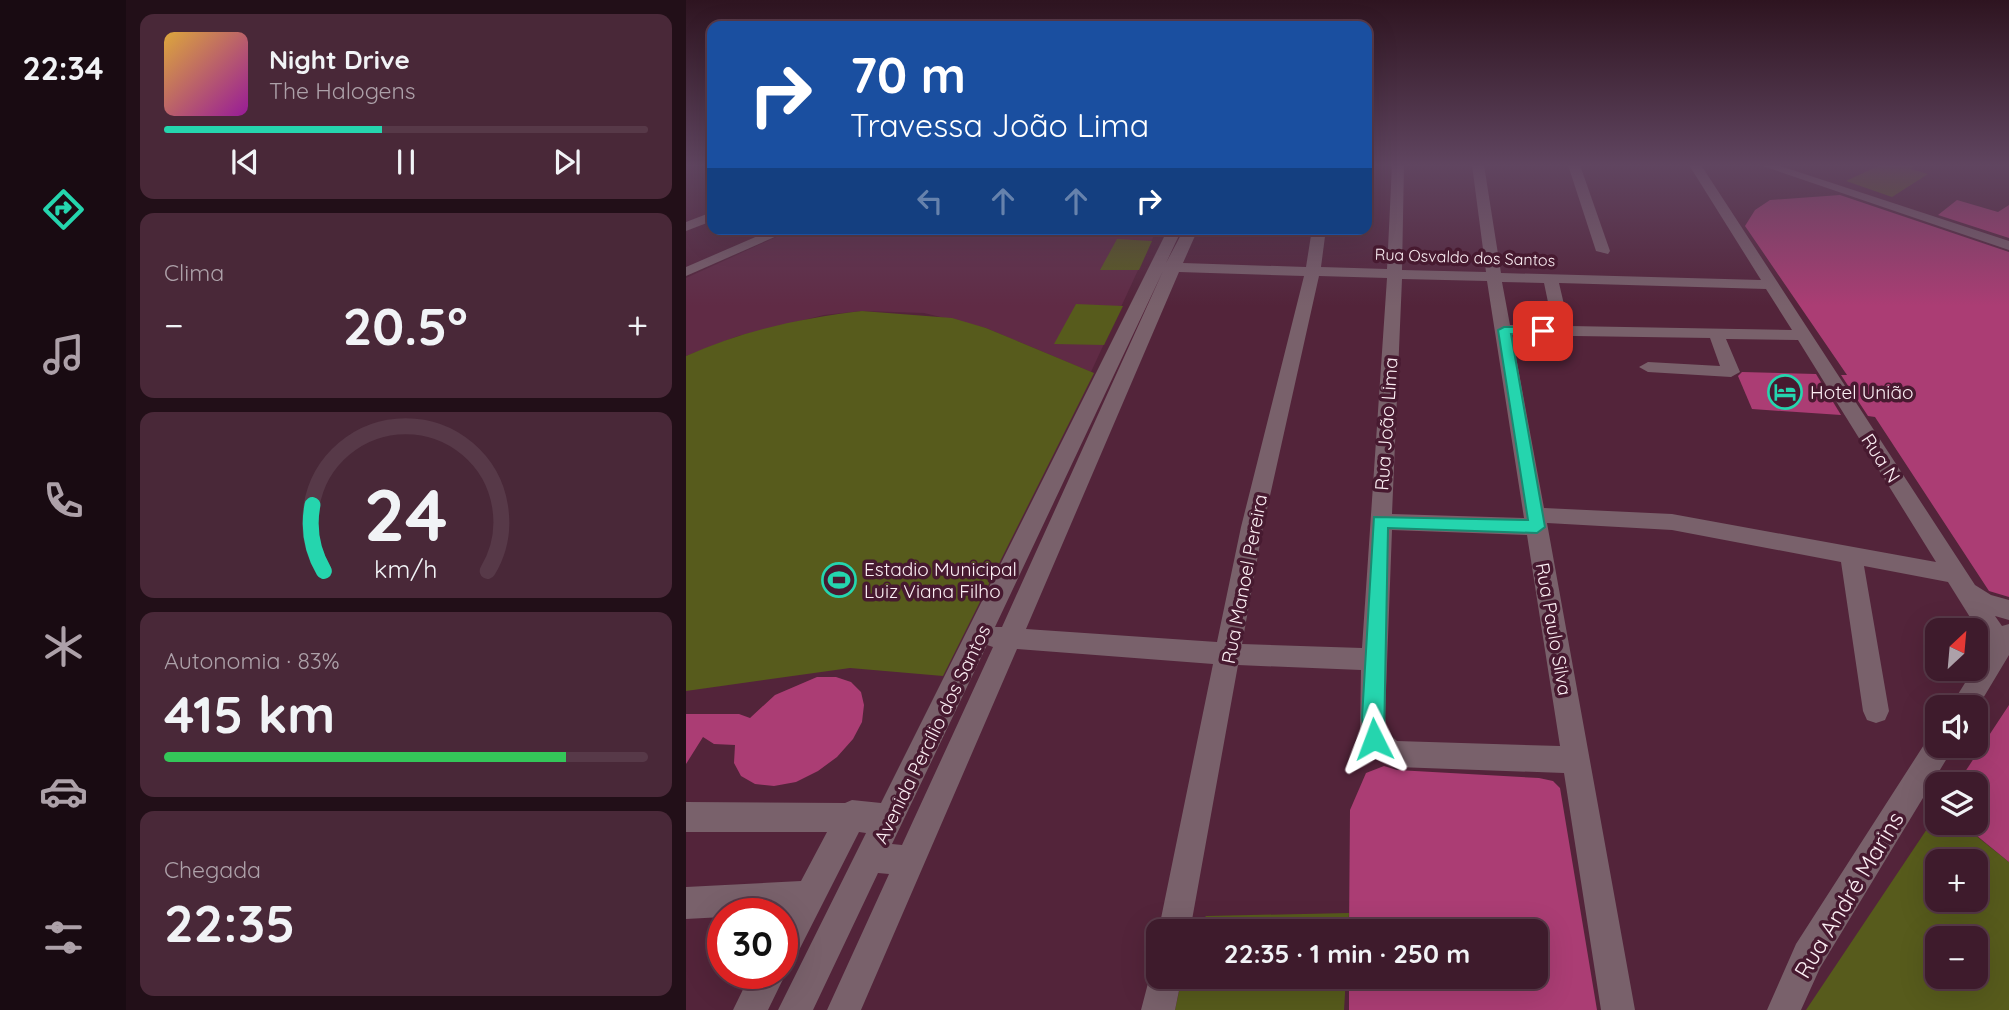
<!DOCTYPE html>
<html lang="pt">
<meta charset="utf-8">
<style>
:root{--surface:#3e1b2c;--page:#492838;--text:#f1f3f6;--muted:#ada1a9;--line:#573948;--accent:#25d5ae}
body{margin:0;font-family:Quicksand,sans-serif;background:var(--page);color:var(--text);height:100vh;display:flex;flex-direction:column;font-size:26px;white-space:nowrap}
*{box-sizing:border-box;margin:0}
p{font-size:23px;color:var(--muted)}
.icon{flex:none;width:38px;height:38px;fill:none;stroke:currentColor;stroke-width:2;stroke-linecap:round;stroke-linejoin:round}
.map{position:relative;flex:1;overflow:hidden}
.details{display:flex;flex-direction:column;gap:14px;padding:14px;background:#220f18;width:560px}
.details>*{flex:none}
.guide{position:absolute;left:21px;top:21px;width:665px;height:214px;border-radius:14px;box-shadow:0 7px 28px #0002,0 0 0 2px var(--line);background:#1a4fa0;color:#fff;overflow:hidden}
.needle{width:46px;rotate:26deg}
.controls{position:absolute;left:1239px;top:618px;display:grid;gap:14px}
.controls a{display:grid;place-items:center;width:63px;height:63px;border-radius:14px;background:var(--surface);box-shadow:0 7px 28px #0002,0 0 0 2px var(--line);font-size:35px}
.speed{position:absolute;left:21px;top:898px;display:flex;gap:14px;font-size:35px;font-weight:700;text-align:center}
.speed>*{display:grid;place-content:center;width:91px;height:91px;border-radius:50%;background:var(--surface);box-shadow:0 7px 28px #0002,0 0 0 2px var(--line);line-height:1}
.speed .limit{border:10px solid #d22;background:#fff;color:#111}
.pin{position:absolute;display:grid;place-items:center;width:60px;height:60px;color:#fff;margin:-30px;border-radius:14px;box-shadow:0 4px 10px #0006}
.me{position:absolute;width:77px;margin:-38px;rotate:357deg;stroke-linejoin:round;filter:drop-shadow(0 0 5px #0008)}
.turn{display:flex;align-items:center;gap:24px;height:147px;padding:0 28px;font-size:32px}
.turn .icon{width:91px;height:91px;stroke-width:2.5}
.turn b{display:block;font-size:49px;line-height:60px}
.lanes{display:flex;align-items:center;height:66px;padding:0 28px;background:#0003;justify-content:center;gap:35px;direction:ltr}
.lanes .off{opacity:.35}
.big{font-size:52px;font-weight:700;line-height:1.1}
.details .card{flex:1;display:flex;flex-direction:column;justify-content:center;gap:10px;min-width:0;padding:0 24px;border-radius:14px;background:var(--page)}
.details .dial{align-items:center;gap:0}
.dial svg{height:182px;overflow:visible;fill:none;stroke:var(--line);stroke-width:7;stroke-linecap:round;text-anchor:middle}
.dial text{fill:var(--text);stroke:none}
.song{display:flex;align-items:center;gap:21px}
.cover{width:84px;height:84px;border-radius:10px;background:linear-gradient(135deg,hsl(40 70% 55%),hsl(300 70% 35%))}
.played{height:7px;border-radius:4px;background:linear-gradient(90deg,var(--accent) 45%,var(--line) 45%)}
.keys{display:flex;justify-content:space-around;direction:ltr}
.heat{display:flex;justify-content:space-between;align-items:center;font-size:38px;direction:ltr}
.charge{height:10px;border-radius:5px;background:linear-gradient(90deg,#34c759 83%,var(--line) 0)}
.trip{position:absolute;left:460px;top:919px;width:402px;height:70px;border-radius:14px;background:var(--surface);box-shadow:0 7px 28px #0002,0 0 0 2px var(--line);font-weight:700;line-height:70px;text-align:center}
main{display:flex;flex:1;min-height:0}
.menu{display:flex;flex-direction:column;width:126px;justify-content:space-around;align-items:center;background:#190b12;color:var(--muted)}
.menu .icon{width:49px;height:49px}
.menu .current{color:var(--accent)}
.menu b{font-size:32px;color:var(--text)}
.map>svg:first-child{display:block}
.built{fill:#602b45}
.green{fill:#575b1c;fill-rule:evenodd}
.building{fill:#ab3d74}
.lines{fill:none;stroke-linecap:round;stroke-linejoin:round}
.minor{fill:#79616b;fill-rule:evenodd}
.route{fill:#25d5ae;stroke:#188a71;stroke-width:2}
.labels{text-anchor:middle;stroke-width:7;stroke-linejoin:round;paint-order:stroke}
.far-street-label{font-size:16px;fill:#fceff4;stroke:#471a30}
.poi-label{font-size:19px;fill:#fceff4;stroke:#471a30;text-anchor:start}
.street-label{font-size:19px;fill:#fceff4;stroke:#471a30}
.near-street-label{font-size:23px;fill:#fceff4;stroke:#471a30}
</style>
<main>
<nav class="menu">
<b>22:34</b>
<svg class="icon current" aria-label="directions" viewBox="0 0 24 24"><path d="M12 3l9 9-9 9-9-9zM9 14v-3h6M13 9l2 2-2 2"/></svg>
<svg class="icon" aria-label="music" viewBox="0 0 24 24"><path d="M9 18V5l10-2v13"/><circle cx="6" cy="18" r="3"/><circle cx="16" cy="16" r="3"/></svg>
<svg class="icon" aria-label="phone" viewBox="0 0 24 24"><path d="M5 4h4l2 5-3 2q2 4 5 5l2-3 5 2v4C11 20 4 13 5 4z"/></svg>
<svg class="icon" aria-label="climate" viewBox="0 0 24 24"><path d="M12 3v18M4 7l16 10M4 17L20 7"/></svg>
<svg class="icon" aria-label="car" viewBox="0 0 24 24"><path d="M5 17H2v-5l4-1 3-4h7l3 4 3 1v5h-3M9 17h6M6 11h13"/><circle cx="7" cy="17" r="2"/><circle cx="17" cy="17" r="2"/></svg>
<svg class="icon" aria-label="filters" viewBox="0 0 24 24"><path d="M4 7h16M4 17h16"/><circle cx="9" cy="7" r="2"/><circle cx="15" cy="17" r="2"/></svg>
</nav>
<section class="details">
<div class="card">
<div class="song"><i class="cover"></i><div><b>Night Drive</b><p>The Halogens</p></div></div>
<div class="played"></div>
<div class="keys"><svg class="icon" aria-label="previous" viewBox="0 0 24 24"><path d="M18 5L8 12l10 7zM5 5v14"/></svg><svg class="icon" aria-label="pause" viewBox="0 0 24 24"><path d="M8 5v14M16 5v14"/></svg><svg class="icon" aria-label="next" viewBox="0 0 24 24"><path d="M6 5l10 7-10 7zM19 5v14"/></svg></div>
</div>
<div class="card"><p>Clima</p>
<div class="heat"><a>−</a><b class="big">20.5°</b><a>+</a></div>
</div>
<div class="card dial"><svg viewBox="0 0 100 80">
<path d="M14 69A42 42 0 1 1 86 69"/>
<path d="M14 69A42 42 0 0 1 9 40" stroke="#25d5ae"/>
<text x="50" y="56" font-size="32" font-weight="700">24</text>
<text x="50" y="72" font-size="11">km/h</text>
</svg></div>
<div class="card"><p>Autonomia · 83%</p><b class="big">415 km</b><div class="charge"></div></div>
<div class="card"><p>Chegada</p><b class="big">22:35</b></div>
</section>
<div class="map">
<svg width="1323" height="1010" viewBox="0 0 1323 1010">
<rect width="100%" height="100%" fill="#53243a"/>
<!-- built -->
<path class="built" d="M108,229H471L405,372L300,328L238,313L176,311L138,315L52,336L0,356V278Z"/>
<!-- green -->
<g class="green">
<path d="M1194,165H1230L1225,169L1242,174L1206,197L1160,181Z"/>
<path d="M431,239L466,241L453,270H414Z"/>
<path d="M390,304L437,306L418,345L368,344Z"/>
<path d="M176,311L266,318L300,328L408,373L257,676L164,668L0,691V356C56,331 115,318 176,311Z"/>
<path d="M1251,814V822L1274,823L1323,862V1010H1120ZM1251,861H1290V900H1251ZM1251,938H1290V976H1251Z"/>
<path d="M663,913L662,931H507L520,916Z"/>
<path d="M496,977H660L658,1010H489Z"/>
</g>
<!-- building -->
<g class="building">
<path d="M1154,195L1323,252V597L1303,591L1189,417L1182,416L1155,375H1161L1059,226L1069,210L1084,200Z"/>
<path d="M1271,200L1312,212L1323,205V238L1252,215Z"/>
<path d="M1056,372L1130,374L1155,415L1066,409L1052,376Z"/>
<path d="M131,677H150L165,682L175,692L178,705L176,722L167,739L151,757L132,771L110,782L88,786L69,784L55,776L48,763L49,745L28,744L17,737L0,764V714H53L64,718L89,695Z"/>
<path d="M1323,705V862L1274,822H1290V784H1271Z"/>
<path d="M698,766L711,770L853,778L867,781L874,788L911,1010H663V976H850V931H663L664,810L680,773Z"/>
</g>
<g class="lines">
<!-- minor -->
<g class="minor">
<path d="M706,165H718L716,270L800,272L786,165H798L815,273L1075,280L1003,165H1015L1289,585L1305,595L1323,600V620L1309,616L1316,626L1323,624V655L1290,710V707H1264L1302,646L1262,582L1178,566L1203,711L1199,720L1190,723L1181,720L1177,711L1155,562L986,530L861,523L949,1010H915L878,773L711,767L694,761L682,751L674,732L675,670L552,665L504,931L472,933L527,664L331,649L175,1010H141L203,874L192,873L127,1010H92L180,833L173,832L108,960L96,964L97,913L37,914V917L0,919V887L115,881L141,832H0V802L159,803L166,800L195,803L482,229H496L480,263L498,229H512L497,263L620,267L626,229H640L635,267L701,269ZM477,271L316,627H309ZM493,272L618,276L555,527L531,642L340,629ZM633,276L701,278L676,648L556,644L577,527ZM716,279L801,281L838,518L706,514ZM816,282L858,283L867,326L824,325ZM873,283L1080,289L1106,330L883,326ZM826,335L1024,338L1034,366L962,362L953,367L962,372L1045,377L1054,372L1040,339L1112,340L1250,562L986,514L858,508ZM706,530L841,535L874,746L711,741L702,733L699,718ZM301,645L307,647L216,845L206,844Z"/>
<path d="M882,165H894L924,251L922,254L910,251Z"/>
<path d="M1074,165H1091L1323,241V250Z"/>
<path d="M26,212V221L0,231V222Z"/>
<path d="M88,229H107L0,276V267Z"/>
<path d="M1251,734V746H1266L1263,755L1134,968L1115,1010H1081L1110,944L1243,737Z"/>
<path d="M472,962V976H496L489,1010H455L467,964Z"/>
<path d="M96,965L100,973L82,1010H47L65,973H96Z"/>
</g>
</g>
<!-- sky -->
<linearGradient id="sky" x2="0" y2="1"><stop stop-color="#2e1420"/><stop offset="0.54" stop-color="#604560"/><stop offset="1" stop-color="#604560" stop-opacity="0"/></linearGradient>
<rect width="1323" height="306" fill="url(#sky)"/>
<!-- route -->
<path class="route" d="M818,327H857L863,331L857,335L825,334L859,527L851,533L702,528L698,739L695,746L688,749L681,746L676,718L688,517L842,520L812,330Z"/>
<!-- icons -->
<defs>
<g id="hotel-ring" transform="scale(1.75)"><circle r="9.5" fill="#471a30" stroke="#25d5ae" stroke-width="1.5"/><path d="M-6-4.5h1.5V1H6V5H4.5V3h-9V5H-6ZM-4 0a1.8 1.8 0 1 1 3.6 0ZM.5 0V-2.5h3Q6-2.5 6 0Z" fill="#25d5ae"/></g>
<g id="stadium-ring" transform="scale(1.75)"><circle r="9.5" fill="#471a30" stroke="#25d5ae" stroke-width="1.5"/><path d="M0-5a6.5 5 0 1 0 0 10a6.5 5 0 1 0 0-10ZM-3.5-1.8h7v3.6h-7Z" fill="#25d5ae"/></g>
</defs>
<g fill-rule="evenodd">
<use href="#hotel-ring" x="1099" y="392"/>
<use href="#stadium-ring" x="153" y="580"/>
</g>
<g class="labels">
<!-- far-street labels -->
<g class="far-street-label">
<text transform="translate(779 257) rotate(2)" y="6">Rua Osvaldo dos Santos</text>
</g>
<!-- poi labels -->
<g class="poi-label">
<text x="1124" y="399">Hotel União</text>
<text x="178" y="576">Estadio Municipal<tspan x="178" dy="22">Luiz Viana Filho</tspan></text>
</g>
<!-- street labels -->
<g class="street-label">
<text transform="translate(700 424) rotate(-86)" y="7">Rua João Lima</text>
<text transform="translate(1195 458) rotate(57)" y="7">Rua N</text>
<text transform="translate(558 579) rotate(-79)" y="7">Rua Manoel Pereira</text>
<text transform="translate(868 629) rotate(80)" y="7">Rua Paulo Silva</text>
<text transform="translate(246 734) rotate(-64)" y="7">Avenida Percílio dos Santos</text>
</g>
<!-- near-street labels -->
<g class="near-street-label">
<text transform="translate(1163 895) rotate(-59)" y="8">Rua André Marins</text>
</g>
</g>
</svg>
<div class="controls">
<a><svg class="needle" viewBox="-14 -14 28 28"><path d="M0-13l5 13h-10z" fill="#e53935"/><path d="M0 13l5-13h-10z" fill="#ada1a9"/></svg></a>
<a><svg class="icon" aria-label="sound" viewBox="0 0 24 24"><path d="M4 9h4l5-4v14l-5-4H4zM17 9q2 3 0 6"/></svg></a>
<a><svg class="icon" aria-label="layers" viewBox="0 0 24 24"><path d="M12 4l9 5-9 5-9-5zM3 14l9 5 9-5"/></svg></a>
<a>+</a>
<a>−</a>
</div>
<div class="speed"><div class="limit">30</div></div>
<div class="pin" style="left:857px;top:331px;background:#d93025"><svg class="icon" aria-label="arrive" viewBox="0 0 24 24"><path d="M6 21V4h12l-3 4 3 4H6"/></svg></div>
<svg class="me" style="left:688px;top:739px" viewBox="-20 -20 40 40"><path d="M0-17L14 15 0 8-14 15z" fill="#25d5ae" stroke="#fff" stroke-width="4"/></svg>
<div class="trip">22:35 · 1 min · 250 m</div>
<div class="guide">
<div class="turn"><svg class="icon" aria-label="right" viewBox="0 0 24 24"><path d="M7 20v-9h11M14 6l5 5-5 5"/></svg><div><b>70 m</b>Travessa João Lima</div></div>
<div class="lanes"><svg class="icon off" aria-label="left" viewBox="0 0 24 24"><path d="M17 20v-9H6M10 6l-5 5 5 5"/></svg><svg class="icon off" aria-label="ahead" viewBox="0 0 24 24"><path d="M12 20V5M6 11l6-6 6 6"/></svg><svg class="icon off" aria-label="ahead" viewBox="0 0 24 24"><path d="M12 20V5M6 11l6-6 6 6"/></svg><svg class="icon" aria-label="right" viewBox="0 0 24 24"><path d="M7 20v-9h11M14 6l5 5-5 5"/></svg></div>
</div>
</div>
</main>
